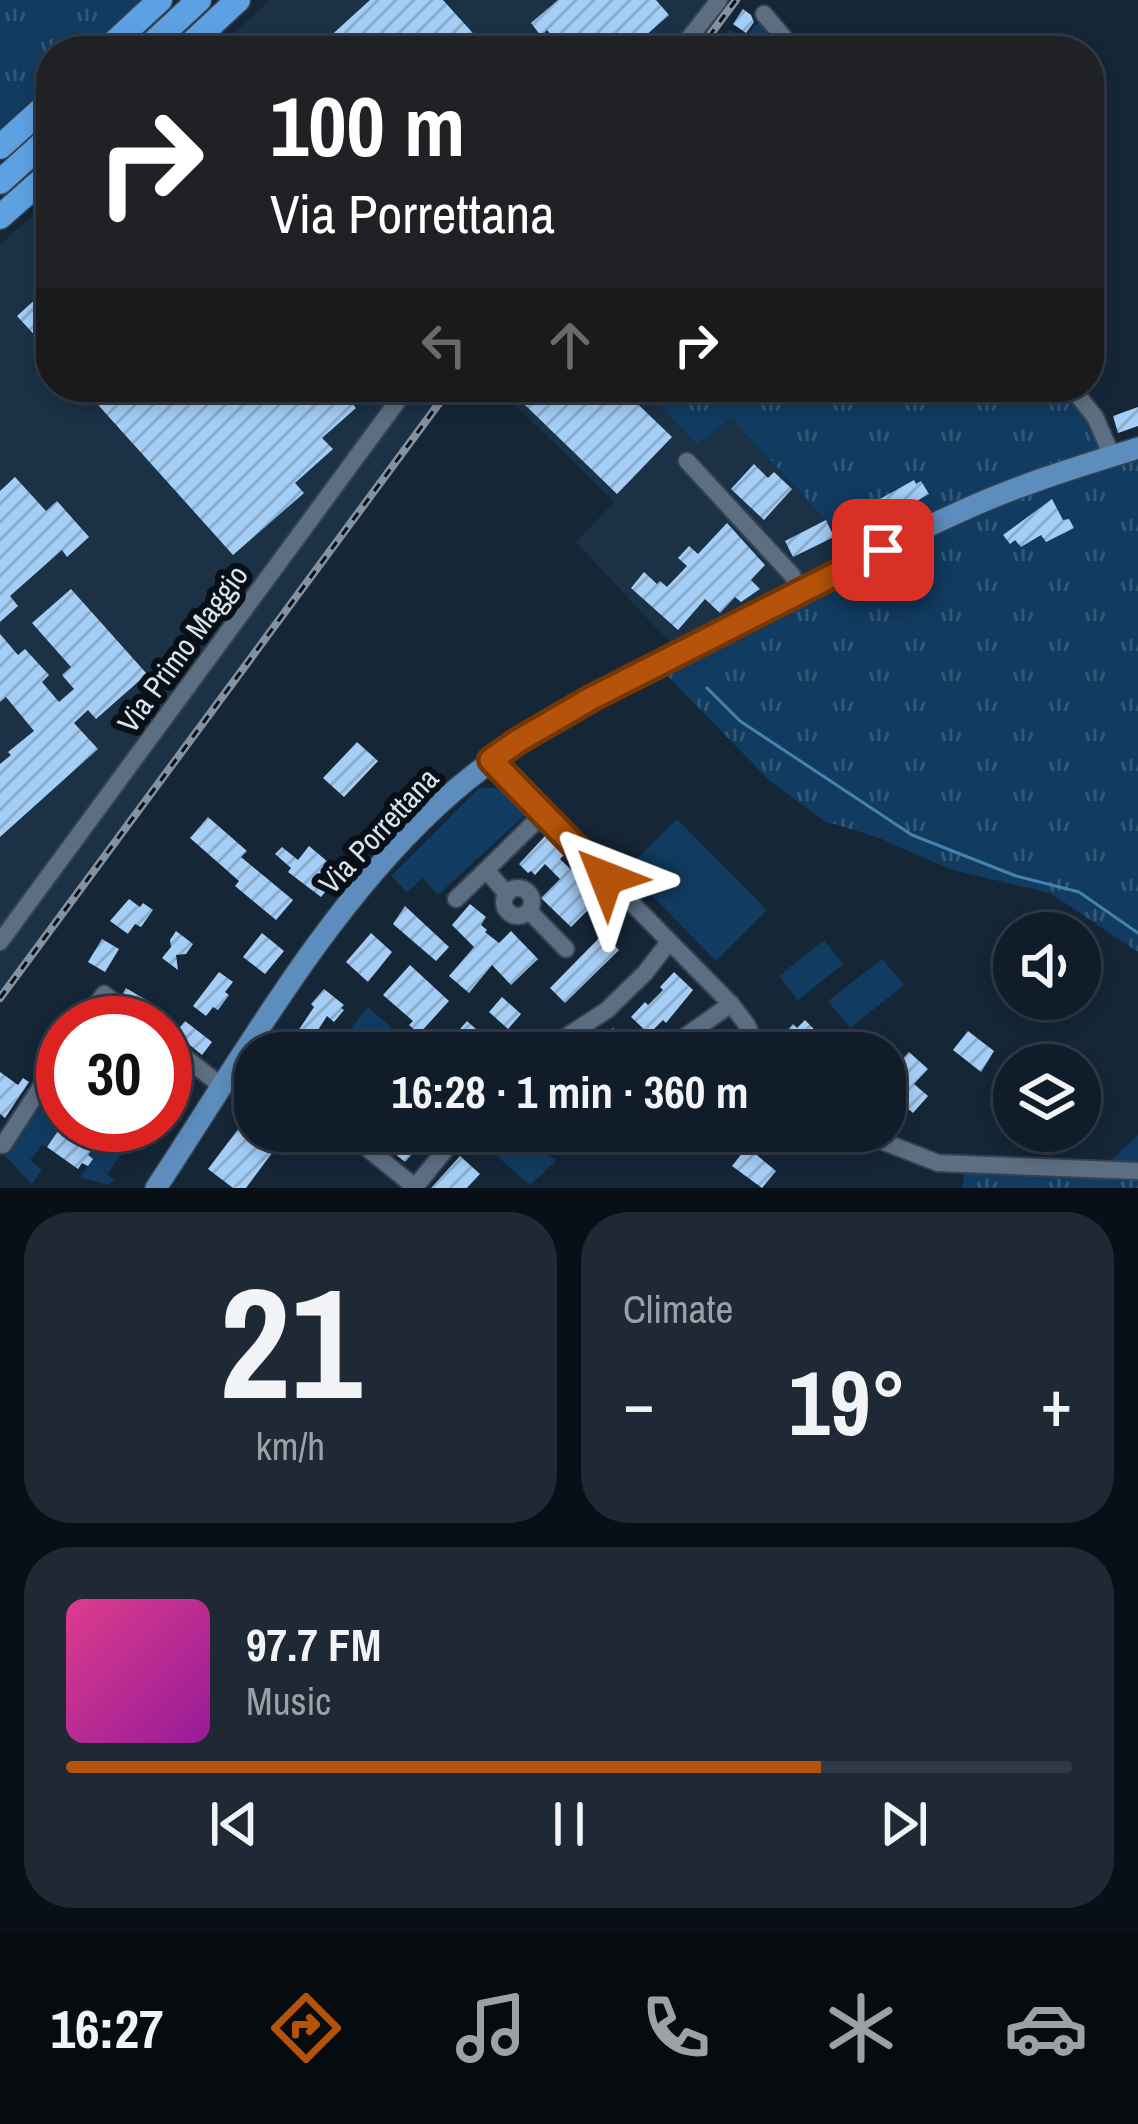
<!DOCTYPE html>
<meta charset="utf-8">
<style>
:root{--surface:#101c29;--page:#1e2935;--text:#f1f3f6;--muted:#9ca1a8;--line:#303a46;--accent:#b45309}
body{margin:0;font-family:"Archivo Narrow",sans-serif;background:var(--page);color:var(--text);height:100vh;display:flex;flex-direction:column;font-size:45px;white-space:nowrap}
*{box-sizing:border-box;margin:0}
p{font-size:39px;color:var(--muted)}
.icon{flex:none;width:66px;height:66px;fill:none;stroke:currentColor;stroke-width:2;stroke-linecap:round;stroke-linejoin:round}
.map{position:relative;height:1188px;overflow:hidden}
.sheet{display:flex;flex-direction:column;gap:24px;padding:24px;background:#090f17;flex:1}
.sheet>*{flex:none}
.guide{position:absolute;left:36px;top:36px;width:1068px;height:366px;border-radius:48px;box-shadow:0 6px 18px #0003,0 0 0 3px var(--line);background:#202124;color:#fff;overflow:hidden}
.fabs{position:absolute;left:993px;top:912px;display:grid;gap:24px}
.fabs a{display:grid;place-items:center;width:108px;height:108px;border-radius:50%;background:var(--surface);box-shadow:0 6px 18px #0003,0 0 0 3px var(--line);font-size:60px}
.speed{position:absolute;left:36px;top:996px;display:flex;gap:24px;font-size:60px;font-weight:700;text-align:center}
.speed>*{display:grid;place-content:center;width:156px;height:156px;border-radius:50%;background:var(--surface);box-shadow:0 6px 18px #0003,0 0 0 3px var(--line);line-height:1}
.speed .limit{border:18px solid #d22;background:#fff;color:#111}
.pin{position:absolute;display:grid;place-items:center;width:102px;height:102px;color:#fff;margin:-51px;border-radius:24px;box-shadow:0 6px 18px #0006}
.me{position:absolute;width:132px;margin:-66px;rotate:315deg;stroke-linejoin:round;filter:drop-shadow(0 0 9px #0008)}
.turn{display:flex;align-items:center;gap:42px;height:252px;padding:0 36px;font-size:54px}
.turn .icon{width:156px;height:156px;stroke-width:2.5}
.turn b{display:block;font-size:84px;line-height:102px}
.lanes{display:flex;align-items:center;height:114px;padding:0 36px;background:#0003;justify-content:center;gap:60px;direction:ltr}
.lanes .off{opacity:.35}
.big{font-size:90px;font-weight:700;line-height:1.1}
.sheet .tile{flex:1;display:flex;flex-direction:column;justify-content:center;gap:18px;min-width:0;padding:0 42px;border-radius:48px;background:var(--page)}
.sheet .dial{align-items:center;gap:0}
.dial b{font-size:156px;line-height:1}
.song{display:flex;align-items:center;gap:36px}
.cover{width:144px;height:144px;border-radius:18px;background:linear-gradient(135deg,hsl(330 70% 55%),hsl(300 70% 35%))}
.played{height:12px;border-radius:6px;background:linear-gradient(90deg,var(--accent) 75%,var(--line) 75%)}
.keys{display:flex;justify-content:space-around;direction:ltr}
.heat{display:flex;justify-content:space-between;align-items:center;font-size:66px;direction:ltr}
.sheet .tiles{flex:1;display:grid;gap:24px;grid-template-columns:1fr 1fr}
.tile:last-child{grid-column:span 2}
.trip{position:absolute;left:234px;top:1032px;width:672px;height:120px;border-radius:48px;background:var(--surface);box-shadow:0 6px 18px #0003,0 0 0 3px var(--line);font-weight:700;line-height:120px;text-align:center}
.dock{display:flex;height:192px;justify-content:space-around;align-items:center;background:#060b10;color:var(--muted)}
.dock .icon{width:84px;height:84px}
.dock .current{color:var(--accent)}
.dock b{font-size:54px;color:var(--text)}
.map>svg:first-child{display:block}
.built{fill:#1b3146}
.grass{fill:#113b60}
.park{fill:url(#park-tufts)}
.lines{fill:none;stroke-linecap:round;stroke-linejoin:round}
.stream{stroke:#4682af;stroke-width:3}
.building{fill:url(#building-hatch)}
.minor-casing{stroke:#364250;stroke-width:20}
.major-casing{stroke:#364250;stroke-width:24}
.highway-casing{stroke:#364250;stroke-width:27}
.minor{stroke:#5c6f82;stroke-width:16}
.major{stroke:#5d8dbc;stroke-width:21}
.highway{stroke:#5da1e2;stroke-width:24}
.rail-casing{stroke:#84919f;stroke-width:8}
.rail{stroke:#080f16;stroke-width:3;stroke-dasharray:9;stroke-linecap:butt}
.route-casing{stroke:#753606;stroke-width:30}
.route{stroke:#b45309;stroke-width:21}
.labels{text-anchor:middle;stroke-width:12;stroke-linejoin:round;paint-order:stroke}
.street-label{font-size:30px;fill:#d9e4ef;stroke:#080f16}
</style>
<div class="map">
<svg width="1138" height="1188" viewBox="0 0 1138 1188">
<defs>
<pattern id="park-tufts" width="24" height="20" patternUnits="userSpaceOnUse" patternTransform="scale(3)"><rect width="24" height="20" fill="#113b60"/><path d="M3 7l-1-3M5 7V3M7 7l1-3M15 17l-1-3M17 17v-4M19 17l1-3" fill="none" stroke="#335777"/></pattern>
<pattern id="building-hatch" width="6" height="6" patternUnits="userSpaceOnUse" patternTransform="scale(3)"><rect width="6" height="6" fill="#a5cef7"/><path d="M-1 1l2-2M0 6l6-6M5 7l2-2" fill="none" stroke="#8caccb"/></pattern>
</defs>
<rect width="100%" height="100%" fill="#152637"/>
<!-- built -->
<g class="built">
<path d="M270,0H726L688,51H214Z"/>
<path d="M51,199V387H454L205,728L0,1000V245Z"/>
<path d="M497,387H642L697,444L730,417L862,557L674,647L576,542L614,502Z"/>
</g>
<!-- grass -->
<g class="grass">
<path d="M479,788H503L528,808L526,814L438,895L423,878L407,892L391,876Z"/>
<path d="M677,819L767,910L716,961L626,869Z"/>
<path d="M824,940L843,964L798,1000L779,976Z"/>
<path d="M882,959L904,985L850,1028L828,1001Z"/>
<path d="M368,1007L420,1053H350L339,1043Z"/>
<path d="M53,1080L60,1084L63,1080V1124L47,1147L42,1145L30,1160L42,1170L32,1184L4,1155L6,1148Z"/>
<path d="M109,1125L131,1142L107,1174L115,1181L108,1184L80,1178L87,1167L82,1163Z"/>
<path d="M468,1131H522L556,1161L530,1185Z"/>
</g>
<!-- park -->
<g class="park">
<path d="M0,0H142L86,51H51V82L0,128Z"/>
<path d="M761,19L789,51H713L729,30L744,38Z"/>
<path d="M642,387H1062L1095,432L1138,458V952L1050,893L952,870L877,837L824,821L770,781L654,662L861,557L731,418L697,444Z"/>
<path d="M1138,1135V1188H962L966,1165L1098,1173Z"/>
</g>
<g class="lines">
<!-- stream -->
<path class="stream" d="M707,688L740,721L912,835L1016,876L1079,892L1138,933"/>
</g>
<!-- building -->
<g class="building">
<path d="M370,0H443L489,51H314Z"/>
<path d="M558,0H656L669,15L628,51H566L547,30L541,36L531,23Z"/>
<path d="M743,9L751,15L754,22L746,33L733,24Z"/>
<path d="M51,285V353L45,347L39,352L33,345L39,340L17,316Z"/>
<path d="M82,387H338L356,408L322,438L333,449L295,483L304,493L233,555Z"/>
<path d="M543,387H620L672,437L617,494L525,405Z"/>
<path d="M1138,407V426L1118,433L1113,416Z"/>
<path d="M754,464L768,478L774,472L792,489L764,520L731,489Z"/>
<path d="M15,477L46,511L57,501L89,537L67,557L62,550L10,596L18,606L0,622V491Z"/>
<path d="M914,480L916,484L921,481L929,494L881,521L871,504Z"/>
<path d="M1052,499L1063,520L1069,519L1074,528L1046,542L1041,535L1021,547L1015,540L1010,544L1003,535Z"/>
<path d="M826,520L834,537L793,557L785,541Z"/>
<path d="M727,523L765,565L751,580L760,589L741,602L735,597L720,613L705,599L678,630L631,588L644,572L657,584L660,581L667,587L687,566L678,558L689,546L698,554Z"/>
<path d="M71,589L147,674L96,719L88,710L74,723L98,749L0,837V764L11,755L8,752L34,731L6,697L0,702V634L18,655L25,649L49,675L42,682L59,702L74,689L62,675L71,667L32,623Z"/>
<path d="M357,742L378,761L344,797L323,778Z"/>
<path d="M208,817L247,851L241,857L293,900L276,920L235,886L239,881L190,838Z"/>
<path d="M545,836L564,855L560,859L592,890L586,896L594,904L571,927L541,898L560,879L545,864L535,875L531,871L528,873L519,864Z"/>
<path d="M309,846L341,873L321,897L288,872L291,868L275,854L282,847L298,860Z"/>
<path d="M129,899L140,907L143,903L153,910L141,927L135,924L128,934L110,921Z"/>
<path d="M470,904L486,917L481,925L487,930L485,932L499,943L511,931L538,959L511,985L492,965L469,993L449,976L474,947L452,925Z"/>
<path d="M405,906L449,947L436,961L393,924Z"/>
<path d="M176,931L193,944L186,954L176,955L178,970L162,958L171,947L170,940Z"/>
<path d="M262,933L284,951L265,974L243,957Z"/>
<path d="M371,933L392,952L368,982L346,962Z"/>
<path d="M603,934L619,950L565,1003L550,988Z"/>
<path d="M102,939L119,949L105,972L88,962Z"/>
<path d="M410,965L449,1001L419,1034L409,1025L413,1021L383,995Z"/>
<path d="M219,972L233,982L225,992L229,995L218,1010L213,1007L206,1016L193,1006Z"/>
<path d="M674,972L693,990L666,1023L663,1020L649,1034L631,1017L645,1002L648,1005L663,990L660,987Z"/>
<path d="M126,988L166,1012L158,1023H154L150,1014L123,993Z"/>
<path d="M324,989L344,1005L341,1008L344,1010L334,1022L327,1016L304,1052L290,1043L314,1007L311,1004Z"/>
<path d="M502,997L521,1014L508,1029L489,1012Z"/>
<path d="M805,1020L837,1053H772L771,1049L793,1024L797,1028Z"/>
<path d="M185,1021L212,1042L202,1055L175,1033Z"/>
<path d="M467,1021L495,1046L489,1053H468L462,1047L457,1053L447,1044Z"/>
<path d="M613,1028L629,1053H568L592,1036L595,1040Z"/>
<path d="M968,1031L994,1051L981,1072L953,1050Z"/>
<path d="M717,1035L729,1053H695L704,1047L702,1045Z"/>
<path d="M909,1052L928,1069L914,1084L928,1096L913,1113L885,1088V1062L893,1069Z"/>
<path d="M0,1072L18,1085L23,1078L29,1082L5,1118L0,1114Z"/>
<path d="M245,1120L255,1128V1131H260L278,1145L246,1188H233L208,1169Z"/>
<path d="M62,1125H109L88,1155L93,1159L88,1166L82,1163L78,1169L47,1147Z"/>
<path d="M114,1125H152L140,1143Z"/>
<path d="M397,1131H433L405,1162L384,1145Z"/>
<path d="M747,1147L776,1171L762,1188L732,1166Z"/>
<path d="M460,1156L480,1174L467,1188H431Z"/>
</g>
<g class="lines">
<!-- minor casing -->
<g class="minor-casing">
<g id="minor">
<path d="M764,14L795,51"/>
<path d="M679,51L719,0"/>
<path d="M1071,387L1095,417L1112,456"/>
<path d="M687,461L792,575L800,591"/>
<path d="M491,760L731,1004L747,1025L759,1053"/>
<path d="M486,870L543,814"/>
<circle cx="518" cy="902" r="14"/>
<path d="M456,899L486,870L507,894"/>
<path d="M529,911L566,949"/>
<path d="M0,942L408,387"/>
<path d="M84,1023L104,994L141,1023"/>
<path d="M165,1042L223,1087"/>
<path d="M554,1053L558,1042L607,1010L645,973L669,942"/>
<path d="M662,1053L731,1004"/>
<path d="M238,1064L255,1097"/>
<path d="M346,1131L415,1187L454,1139"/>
<path d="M856,1131L938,1163L1138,1171"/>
<path d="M3,1145L63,1053"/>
</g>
</g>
<!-- major casing -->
<g class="major-casing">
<path id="major" d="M156,1188C240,1061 324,911 436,807C517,731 616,686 714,636C797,593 881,547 966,509C1021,484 1080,466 1138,448"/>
</g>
<!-- highway casing -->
<g class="highway-casing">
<g id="highway">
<path d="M105,51L160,0"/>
<path d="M144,51L199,0"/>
<path d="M183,51L238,0"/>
<path d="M0,147L51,101"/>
<path d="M0,182L51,136"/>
<path d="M0,217L51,172"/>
</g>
</g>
<!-- minor -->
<use href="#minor" class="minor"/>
<!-- major -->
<use href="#major" class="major"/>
<!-- highway -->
<use href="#highway" class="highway"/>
<!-- rail casing -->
<g class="rail-casing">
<g id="rail">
<path d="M698,51L736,0"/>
<path d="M0,998L451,387"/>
</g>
</g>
<!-- rail -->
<use href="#rail" class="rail"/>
</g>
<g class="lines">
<!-- route casing -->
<g class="route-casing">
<path id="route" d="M606,878L491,760L518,741L592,698L883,550"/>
</g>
<!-- route -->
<use href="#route" class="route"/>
</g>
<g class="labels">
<!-- street labels -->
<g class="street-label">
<text transform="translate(183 649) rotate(-54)" y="10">Via Primo Maggio</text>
<text transform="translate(379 831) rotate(-47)" y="10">Via Porrettana</text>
</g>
</g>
</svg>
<div class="fabs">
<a><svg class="icon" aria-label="sound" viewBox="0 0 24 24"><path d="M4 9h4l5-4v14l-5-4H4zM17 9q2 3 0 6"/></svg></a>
<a><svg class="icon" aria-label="layers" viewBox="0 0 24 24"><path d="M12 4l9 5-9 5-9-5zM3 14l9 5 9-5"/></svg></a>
</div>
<div class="speed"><div class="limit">30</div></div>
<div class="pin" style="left:883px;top:550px;background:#d93025"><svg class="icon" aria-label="arrive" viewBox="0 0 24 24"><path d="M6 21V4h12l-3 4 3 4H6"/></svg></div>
<svg class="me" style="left:606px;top:878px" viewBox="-20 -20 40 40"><path d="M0-17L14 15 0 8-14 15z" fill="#b45309" stroke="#fff" stroke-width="4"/></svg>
<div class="trip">16:28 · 1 min · 360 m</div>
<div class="guide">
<div class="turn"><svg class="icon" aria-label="right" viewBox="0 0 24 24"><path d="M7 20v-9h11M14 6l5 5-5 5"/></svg><div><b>100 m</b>Via Porrettana</div></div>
<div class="lanes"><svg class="icon off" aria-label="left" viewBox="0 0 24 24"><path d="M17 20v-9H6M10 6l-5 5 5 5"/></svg><svg class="icon off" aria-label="ahead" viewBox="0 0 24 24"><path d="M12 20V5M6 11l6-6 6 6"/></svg><svg class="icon" aria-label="right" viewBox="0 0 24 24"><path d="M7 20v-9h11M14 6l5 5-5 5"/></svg></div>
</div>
</div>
<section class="sheet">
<div class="tiles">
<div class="tile dial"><b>21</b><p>km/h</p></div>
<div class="tile"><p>Climate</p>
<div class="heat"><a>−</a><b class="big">19°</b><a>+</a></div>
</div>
<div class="tile">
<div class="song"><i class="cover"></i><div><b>97.7 FM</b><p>Music</p></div></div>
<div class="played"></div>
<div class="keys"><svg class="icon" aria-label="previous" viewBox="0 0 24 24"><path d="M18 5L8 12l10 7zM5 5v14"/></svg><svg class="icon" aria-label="pause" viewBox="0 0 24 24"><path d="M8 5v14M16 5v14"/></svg><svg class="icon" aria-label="next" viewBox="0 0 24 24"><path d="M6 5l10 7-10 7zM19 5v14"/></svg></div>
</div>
</div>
</section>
<nav class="dock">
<b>16:27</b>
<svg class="icon current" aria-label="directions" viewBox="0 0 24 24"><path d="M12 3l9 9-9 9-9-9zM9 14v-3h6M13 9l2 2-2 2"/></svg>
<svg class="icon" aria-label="music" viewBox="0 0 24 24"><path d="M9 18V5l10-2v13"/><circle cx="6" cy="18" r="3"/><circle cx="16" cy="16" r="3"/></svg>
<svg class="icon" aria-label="phone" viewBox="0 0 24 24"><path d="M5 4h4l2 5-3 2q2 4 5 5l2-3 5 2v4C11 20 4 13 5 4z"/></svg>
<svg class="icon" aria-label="climate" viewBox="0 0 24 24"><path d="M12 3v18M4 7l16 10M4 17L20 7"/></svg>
<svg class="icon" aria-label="car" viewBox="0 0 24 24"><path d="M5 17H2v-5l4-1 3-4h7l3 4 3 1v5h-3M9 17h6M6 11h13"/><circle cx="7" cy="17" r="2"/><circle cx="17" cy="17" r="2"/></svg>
</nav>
